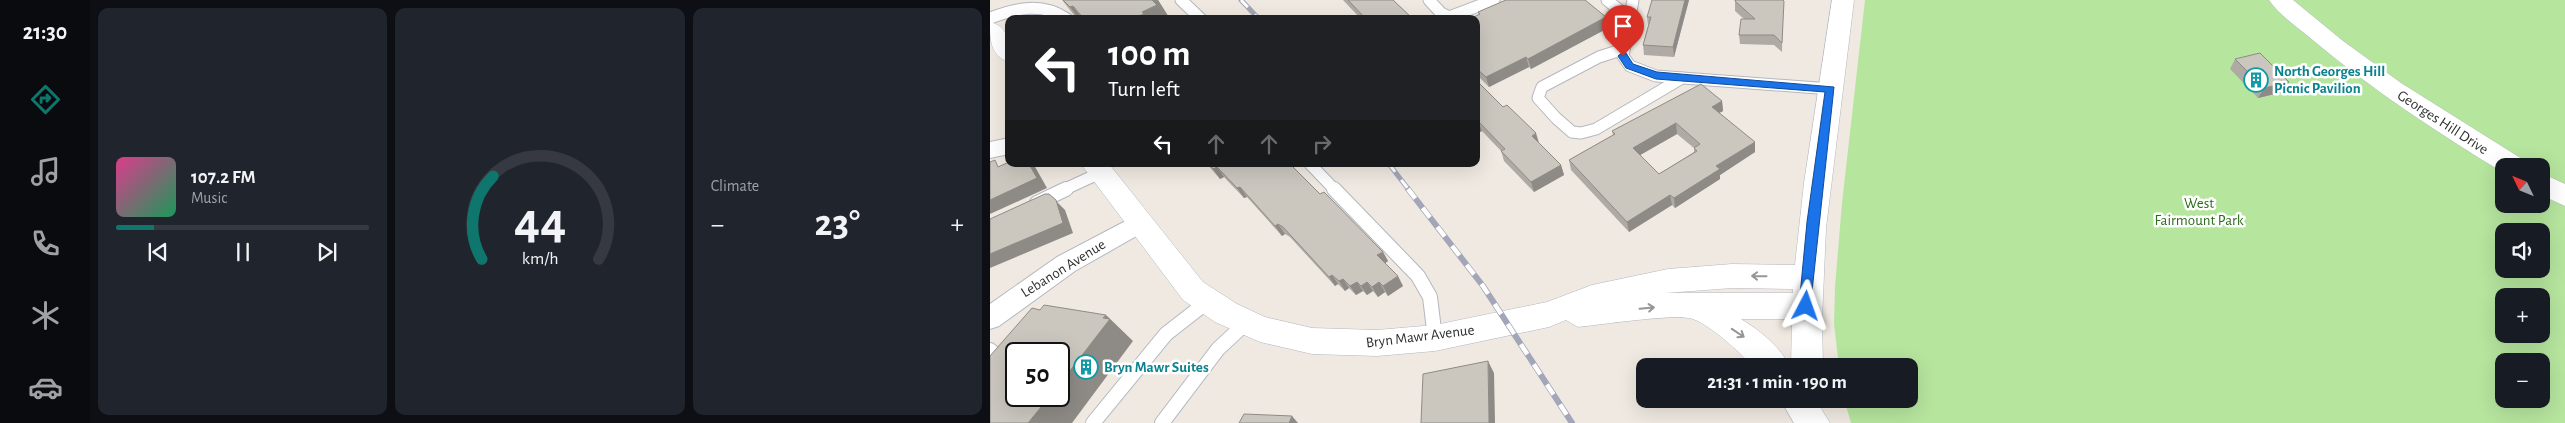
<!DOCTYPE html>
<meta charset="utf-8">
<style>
:root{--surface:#171b24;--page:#20242c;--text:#f1f3f6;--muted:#9ea1a6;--line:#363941;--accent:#0f766e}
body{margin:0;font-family:"Alegreya Sans",sans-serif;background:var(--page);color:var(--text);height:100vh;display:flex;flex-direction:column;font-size:19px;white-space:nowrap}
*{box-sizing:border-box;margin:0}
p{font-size:16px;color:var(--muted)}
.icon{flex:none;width:28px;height:28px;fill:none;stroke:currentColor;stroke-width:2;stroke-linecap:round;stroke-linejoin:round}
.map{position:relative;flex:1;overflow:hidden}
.details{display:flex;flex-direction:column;gap:8px;padding:8px;background:#0d0f14;width:900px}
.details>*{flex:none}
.guide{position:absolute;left:15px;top:15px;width:475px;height:152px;border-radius:10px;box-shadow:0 5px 20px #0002;background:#202124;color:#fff;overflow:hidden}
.needle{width:32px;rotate:313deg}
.tools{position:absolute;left:1505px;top:158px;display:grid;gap:10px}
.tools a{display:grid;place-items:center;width:55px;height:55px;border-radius:10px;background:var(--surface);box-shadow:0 5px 20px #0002;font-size:25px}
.speed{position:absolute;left:15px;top:342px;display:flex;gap:10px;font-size:25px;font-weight:700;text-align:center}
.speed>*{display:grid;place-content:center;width:65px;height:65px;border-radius:50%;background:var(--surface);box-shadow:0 5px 20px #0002;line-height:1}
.speed .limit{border:2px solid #111;border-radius:8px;background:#fff;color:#111}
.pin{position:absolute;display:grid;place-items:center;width:42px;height:42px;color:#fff;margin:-51px -21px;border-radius:50% 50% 50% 0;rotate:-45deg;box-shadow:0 0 5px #0007}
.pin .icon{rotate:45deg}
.me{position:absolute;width:55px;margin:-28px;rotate:4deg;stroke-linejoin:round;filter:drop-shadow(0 0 4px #0008)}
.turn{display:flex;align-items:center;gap:18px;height:105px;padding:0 20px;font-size:22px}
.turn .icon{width:65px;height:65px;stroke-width:2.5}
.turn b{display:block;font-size:35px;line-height:42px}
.lanes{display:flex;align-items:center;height:48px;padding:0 20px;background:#0003;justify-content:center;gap:25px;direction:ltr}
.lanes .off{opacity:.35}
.big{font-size:38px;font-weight:600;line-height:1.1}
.details .widget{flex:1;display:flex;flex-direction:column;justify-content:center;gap:8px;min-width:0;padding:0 18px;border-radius:10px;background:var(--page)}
.details .dial{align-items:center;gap:0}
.dial svg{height:130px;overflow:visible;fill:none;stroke:var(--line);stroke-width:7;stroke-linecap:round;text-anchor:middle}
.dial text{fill:var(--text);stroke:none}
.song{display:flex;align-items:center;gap:15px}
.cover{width:60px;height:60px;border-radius:8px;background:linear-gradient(135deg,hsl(330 70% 55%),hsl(150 70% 35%))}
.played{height:5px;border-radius:2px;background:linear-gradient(90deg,var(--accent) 15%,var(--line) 15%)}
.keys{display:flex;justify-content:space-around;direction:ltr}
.heat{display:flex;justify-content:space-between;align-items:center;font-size:28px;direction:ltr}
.details .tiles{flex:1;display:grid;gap:8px;grid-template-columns:repeat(3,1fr)}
.trip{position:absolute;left:646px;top:358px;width:282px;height:50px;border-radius:10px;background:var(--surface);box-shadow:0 5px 20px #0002;font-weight:600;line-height:50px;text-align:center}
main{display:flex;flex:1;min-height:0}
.dock{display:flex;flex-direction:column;width:90px;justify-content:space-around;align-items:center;background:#090b0e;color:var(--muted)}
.dock .icon{width:35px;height:35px}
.dock .on{color:var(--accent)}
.dock b{font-size:22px;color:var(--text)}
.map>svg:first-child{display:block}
.green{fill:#b6e59e;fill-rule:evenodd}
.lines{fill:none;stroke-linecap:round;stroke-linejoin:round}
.lane-far1-casing{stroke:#b4b7c1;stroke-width:13}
.lane-casing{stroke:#b4b7c1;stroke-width:16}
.street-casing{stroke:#b4b7c1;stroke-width:2}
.secondary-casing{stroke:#b4b7c1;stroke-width:1}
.lane-far1{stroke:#fff;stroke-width:11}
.lane{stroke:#fff;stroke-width:14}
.street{fill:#fff;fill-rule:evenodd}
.secondary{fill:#fff;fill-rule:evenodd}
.rail-far1-casing{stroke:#a3a6b8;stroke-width:5}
.rail-casing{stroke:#a3a6b8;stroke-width:6}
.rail-far1{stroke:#fff;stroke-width:3;stroke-dasharray:10;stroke-linecap:butt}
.rail{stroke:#fff;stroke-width:4.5;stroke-dasharray:12;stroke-linecap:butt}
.wall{fill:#afaba4;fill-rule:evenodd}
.shaded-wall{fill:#8e8b86}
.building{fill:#cbc7bf;stroke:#8e8b86;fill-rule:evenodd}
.oneway{stroke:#969696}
.route{fill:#1a73e8;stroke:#114b97}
.labels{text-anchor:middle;stroke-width:5;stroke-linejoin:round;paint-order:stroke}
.culture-label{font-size:15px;font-weight:bold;fill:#0d838f;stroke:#fff;text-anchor:start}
.street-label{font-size:15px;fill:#2e2e2e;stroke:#fff}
.park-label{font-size:15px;fill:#2c6e1b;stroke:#fff}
</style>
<main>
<nav class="dock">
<b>21:30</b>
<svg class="icon on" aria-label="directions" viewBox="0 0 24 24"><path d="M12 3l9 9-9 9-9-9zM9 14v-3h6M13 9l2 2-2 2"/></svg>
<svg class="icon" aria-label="music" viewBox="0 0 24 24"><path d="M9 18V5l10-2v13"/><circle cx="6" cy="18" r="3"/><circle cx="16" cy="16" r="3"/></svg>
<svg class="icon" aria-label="phone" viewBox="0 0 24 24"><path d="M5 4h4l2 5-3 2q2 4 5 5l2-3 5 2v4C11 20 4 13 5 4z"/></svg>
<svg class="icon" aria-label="climate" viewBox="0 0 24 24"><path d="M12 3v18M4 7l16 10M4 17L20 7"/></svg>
<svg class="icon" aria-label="car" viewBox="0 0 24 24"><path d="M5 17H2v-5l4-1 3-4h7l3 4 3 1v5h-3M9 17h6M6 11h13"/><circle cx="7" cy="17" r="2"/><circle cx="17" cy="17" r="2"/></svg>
</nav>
<section class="details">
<div class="tiles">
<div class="widget">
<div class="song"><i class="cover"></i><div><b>107.2 FM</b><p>Music</p></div></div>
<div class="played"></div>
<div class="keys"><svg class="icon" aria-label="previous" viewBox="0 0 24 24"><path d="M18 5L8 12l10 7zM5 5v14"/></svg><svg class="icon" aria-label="pause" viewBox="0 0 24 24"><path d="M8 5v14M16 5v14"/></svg><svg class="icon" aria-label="next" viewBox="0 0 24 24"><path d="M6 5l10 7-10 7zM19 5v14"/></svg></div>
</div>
<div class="widget dial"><svg viewBox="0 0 100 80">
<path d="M14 69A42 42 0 1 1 86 69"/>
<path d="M14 69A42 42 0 0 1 21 18" stroke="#0f766e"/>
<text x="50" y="56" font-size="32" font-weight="700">44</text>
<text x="50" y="72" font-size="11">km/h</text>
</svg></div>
<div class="widget"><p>Climate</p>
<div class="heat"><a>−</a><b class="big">23°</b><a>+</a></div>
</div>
</div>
</section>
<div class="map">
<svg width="1575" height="423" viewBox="0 0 1575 423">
<rect width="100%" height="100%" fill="#efe9e1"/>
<!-- green -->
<path class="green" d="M875,0H1575V423H861L854,399H920V366H849L844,324L845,287L852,203ZM1514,166H1551V204H1514ZM1514,231H1551V269H1514ZM1514,296H1551V334H1514ZM1514,361H1551V399H1514Z"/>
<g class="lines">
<!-- lane-far1 casing -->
<g class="lane-far1-casing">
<g id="lane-far1">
<path d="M191,0L211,19"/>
<path d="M439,0L451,13L459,17L504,0"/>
<path d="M617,0L640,19"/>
<path d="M643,0L633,56L640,66L666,76L841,89"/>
<path d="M0,18C27,8 52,2 77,19"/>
<path d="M634,49L609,57L552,87L548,98L566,118L582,132L591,133L606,129L692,78"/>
<path d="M320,164L345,190"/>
<path d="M73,190L110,173"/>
</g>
</g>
<!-- lane casing -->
<g class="lane-casing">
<g id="lane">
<path d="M344,189L428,276L440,297L445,338"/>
<path d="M47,203L76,189"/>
<path d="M0,350L14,362L12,370L0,386"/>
<path d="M103,423L176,334L217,302"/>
<path d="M172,423L228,349L256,323"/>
</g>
</g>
<!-- street casing -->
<g class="street-casing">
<g id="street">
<path d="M19,138V154L0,158V142Z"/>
<path d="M149,214L157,216L161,223L157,230L85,271L9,326L0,329V304L67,257Z"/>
</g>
</g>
<!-- secondary casing -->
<g class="secondary-casing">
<g id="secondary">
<path d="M842,0H864L836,228L832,320L833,366H801L802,319H751C769,330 791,347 799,366H763C748,351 722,326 703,319C687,313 609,325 588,327L576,320L559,327L445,351L387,356L322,354L270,342L225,322L193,300L91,164H119L213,282L247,304L275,317L322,328L387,330L445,325L557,302L602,285L678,269L742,264L805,265L814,183ZM742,288L803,289V293H676Z"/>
<path d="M1279,0H1303L1353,41L1411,83L1532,159L1536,166H1514V173C1448,133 1384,91 1324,41C1310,29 1290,16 1279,0Z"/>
<path d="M0,22C20,27 19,44 19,62C0,56 0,39 0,22Z"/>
<path d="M1551,173L1575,184V206L1551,195Z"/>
<path d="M790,399H825L840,423H804Z"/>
</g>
</g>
<!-- lane-far1 -->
<use href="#lane-far1" class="lane-far1"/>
<!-- lane -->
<use href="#lane" class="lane"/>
<!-- street -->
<use href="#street" class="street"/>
<!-- secondary -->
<use href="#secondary" class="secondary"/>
<!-- rail-far1 casing -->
<g class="rail-far1-casing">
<g id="rail-far1">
<path d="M251,0L269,19"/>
<path d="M399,164L419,190"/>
</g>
</g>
<!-- rail casing -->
<g class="rail-casing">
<path id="rail" d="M418,189L493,286L582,423"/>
</g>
<!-- rail-far1 -->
<use href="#rail-far1" class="rail-far1"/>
<!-- rail -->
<use href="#rail" class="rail"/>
</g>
<!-- wall -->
<g class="wall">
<path d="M72,0H168L180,19H87Z"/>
<path d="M353,0H403L423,19H371Z"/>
<path d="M699,0L684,57L654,55L653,45L658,26L657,17Z"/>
<path d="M793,0L792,52L784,45L750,44L749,35L754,19L745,11V1Z"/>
<path d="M488,12L616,17L618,28L541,69L539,67L499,87L486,74V19L489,15Z"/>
<path d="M1245,59L1299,82L1293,92L1268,98L1240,69Z"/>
<path d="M486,81L513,107L571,165L574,175L544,192L514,161L511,151L492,131L488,133L486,131Z"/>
<path d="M732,101L733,111L729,113L765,152L730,175V179L685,208L682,205L639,232L581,170L579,160L623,135L622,131ZM687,134L704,148V152L669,174L650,155Z"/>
<path d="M217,164H300L330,194L393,252L398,261L395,263L413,286L398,296L395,292L388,297L383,291L377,295L373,291L366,295L359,288L355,291L348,284L345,286L300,237L295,234L292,236L257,197L254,198L234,177L230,179Z"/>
</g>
<!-- shaded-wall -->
<g class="shaded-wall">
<path d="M161,0H168L180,19H141L152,12Z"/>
<path d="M695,0H699L684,57L683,47Z"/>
<path d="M83,6L92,19H89L80,7Z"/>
<path d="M616,17L618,28L541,69L538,59Z"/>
<path d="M536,57L539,67L499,87L496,77Z"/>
<path d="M1299,82L1293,92L1268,98L1274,88Z"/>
<path d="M732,101L733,111L722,117V107Z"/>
<path d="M488,121L492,131L488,133L486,127V122Z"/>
<path d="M686,123L687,134L645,158L643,148Z"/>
<path d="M546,133L549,143L542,136Z"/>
<path d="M765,142V152L730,175V179L685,208L684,198L726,166Z"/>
<path d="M39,164H43L44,165L57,188L0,214V200Z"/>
<path d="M571,165L574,175L544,192L541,182Z"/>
<path d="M227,167L234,177L230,179L223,169Z"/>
<path d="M250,187L257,197L254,198L247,188Z"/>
<path d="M59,194L75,210L83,233L0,268V254Z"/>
<path d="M680,195L682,205L639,232L637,222Z"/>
<path d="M288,224L295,234L292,236L285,226Z"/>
<path d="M393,252L398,261L393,265L387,255Z"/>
<path d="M342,275L348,284L345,286L339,277Z"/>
<path d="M408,276L413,286L398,296L393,286Z"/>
<path d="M353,279L359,288L355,291L349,281Z"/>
<path d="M367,282L373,291L366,295L360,286Z"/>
<path d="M377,282L383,291L377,295L371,286Z"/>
<path d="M389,282L395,292L388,297L382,287Z"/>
<path d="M116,315L143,341L82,423H38L60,396H69V385Z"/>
<path d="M498,361L504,373L505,423H499Z"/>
<path d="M302,416L308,423H299Z"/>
</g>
<!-- building -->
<g class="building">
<path d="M73,0H162L167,5L152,12L154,14L141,19H94L83,6L80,7Z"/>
<path d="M358,0H403L423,19H376Z"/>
<path d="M516,0H595L616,17L538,59L536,57L496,77L486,68V19H480L490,14L488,12Z"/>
<path d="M662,0H695L683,47L653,45L661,17H657Z"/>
<path d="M745,0H793L794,1L792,43L784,35H749L751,19H765L745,1Z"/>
<path d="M1270,53L1299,82L1274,88L1245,59Z"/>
<path d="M486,81H487L513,107L517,105L546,133L542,136L571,165L541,182L511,151L515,149L488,121L486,122Z"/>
<path d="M711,84L732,101L722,107L765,142L726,166L730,169L684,198L680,195L637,222L579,160L625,134L622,131ZM686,123L710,144L704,148L707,151L669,174L643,148Z"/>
<path d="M5,160L8,167L19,162V164H39L47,178L0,200V162Z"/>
<path d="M219,164H300L330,194L334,192L393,252L387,255L408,276L393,286L389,282L382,287L377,282L371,286L367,282L360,286L353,279L349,281L342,275L339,277L293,227L288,224L285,226L250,187L247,188L227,167L223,169Z"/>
<path d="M55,194H59L66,200L73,223L0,254V219Z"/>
<path d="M54,305L116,315L113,318L120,319L69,385V354H26V396H60L38,423H0V356L42,308L50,310Z"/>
<path d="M498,361L499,423H431L433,374Z"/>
<path d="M254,414L302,416L299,423H249Z"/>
</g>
<!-- one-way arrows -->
<defs><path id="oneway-shaft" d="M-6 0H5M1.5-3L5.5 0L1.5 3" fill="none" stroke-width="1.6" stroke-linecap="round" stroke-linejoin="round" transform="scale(1.25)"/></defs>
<g class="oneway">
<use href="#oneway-shaft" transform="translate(769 276) rotate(-179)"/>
<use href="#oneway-shaft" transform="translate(657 308) rotate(-5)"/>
<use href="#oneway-shaft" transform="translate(748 333) rotate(34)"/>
</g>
<!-- route -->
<path class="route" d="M633,52L636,53L643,64L667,72L844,87L820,310L816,311L809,306L817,222L835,92L666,79L636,68L628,56Z"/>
<!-- icons -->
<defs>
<g id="building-ring" transform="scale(1.25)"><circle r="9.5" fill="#fff" stroke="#0f9aa8" stroke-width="1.5"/><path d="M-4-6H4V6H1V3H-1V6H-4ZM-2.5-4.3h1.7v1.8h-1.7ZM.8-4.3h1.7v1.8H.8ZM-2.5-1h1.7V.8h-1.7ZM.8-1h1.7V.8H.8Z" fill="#0f9aa8"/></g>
</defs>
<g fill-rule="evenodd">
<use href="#building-ring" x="1266" y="80"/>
<use href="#building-ring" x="96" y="367"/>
</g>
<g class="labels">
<!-- culture labels -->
<g class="culture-label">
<text x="1284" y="76">North Georges Hill<tspan x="1284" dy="17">Picnic Pavilion</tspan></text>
<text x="114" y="372">Bryn Mawr Suites</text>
</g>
<!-- street labels -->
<g class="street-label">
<text transform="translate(1453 122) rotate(33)" y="5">Georges Hill Drive</text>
<text transform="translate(73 268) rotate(-32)" y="5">Lebanon Avenue</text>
<text transform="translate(430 336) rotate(-7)" y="5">Bryn Mawr Avenue</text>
</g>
<!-- park labels -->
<g class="park-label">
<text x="1209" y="208">West<tspan x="1209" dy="17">Fairmount Park</tspan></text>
</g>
</g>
</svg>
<div class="tools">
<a><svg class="needle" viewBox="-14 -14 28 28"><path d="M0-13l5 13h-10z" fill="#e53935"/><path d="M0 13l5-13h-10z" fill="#9ea1a6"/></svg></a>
<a><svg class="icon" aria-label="sound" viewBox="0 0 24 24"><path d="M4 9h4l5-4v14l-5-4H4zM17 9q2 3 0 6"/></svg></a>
<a>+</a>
<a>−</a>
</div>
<div class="speed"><div class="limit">50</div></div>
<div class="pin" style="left:633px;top:56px;background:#d93025"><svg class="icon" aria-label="arrive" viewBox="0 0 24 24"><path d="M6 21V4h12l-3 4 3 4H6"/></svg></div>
<svg class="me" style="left:816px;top:306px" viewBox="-20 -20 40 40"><path d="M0-17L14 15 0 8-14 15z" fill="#1a73e8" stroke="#fff" stroke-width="4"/></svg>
<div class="trip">21:31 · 1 min · 190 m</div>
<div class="guide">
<div class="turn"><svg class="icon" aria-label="left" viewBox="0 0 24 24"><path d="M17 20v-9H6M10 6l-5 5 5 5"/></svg><div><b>100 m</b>Turn left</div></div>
<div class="lanes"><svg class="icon" aria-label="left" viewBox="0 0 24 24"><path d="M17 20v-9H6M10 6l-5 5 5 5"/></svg><svg class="icon off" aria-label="ahead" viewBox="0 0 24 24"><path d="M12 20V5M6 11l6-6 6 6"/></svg><svg class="icon off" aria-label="ahead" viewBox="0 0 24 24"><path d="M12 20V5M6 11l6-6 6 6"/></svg><svg class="icon off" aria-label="right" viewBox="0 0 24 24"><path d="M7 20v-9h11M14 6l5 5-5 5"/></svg></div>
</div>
</div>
</main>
